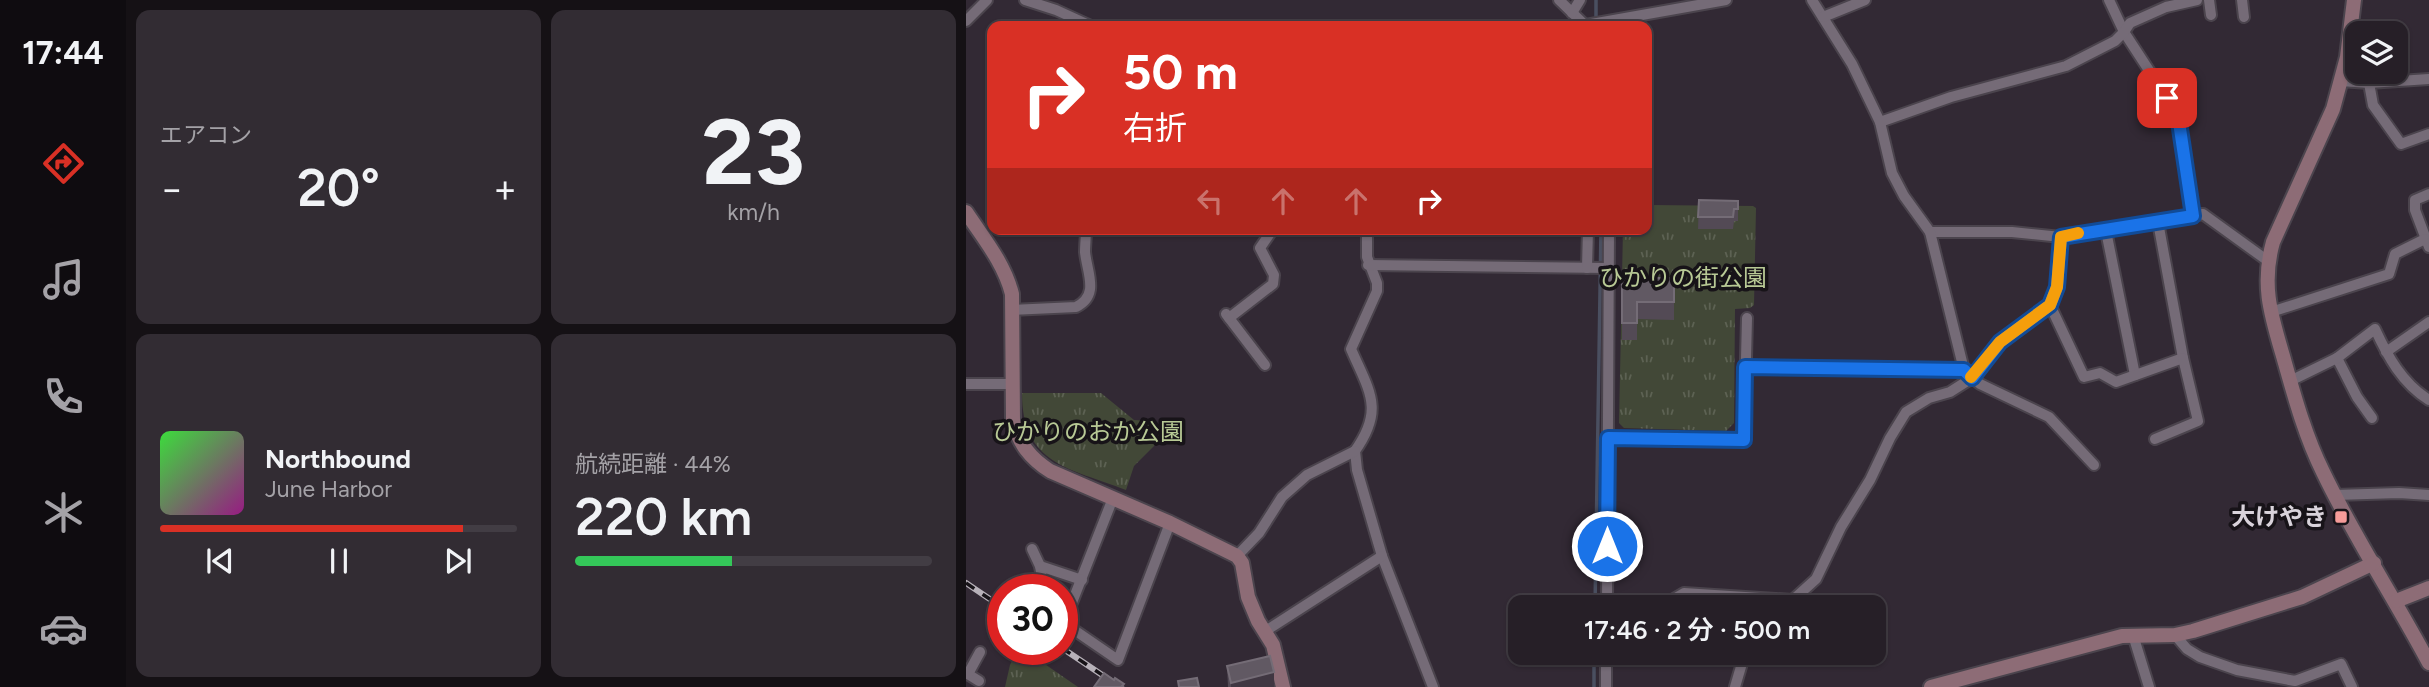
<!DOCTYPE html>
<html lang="ja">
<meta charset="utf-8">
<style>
:root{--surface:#261f27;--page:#322c33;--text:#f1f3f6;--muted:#a4a2a7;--line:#423d44;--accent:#d93025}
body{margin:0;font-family:Figtree,"Noto Sans JP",sans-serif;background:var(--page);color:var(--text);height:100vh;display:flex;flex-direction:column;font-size:26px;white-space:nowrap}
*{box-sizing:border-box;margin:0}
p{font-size:23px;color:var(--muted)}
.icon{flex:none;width:38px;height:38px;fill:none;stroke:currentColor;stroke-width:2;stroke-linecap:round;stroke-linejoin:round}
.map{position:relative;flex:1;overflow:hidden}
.panel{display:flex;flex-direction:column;gap:10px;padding:10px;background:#151115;width:840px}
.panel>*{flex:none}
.guide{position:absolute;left:21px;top:21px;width:665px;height:214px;border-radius:14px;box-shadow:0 2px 5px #0004,0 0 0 2px var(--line);background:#d93025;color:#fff;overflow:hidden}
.buttons{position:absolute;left:1379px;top:21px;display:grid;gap:14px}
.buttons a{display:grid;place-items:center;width:63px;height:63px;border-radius:14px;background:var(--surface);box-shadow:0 2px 5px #0004,0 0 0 2px var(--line);font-size:35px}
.speed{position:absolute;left:21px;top:574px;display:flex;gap:14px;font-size:35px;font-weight:700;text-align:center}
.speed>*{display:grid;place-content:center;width:91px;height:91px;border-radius:50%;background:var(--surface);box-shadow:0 2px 5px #0004,0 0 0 2px var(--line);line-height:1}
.speed .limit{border:10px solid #d22;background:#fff;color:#111}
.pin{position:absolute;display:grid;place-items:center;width:60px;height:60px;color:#fff;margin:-30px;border-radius:14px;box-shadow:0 4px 10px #0006}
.me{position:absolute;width:77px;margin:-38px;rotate:0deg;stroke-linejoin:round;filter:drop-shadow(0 0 5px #0008)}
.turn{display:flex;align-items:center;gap:24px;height:147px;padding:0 21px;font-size:32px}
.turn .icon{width:91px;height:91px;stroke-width:2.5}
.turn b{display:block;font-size:49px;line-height:60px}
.lanes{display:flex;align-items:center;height:66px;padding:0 21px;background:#0003;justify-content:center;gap:35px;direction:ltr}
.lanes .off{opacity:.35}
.big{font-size:52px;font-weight:600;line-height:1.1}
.panel .widget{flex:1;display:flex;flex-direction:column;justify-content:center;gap:10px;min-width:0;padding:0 24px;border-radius:14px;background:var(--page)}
.panel .dial{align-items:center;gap:0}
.dial b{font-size:91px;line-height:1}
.song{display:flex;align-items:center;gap:21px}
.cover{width:84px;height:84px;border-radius:10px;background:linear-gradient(135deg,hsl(120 70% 55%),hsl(310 70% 35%))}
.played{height:7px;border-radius:4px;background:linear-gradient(90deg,var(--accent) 85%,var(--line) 85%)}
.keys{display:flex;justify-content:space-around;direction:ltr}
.heat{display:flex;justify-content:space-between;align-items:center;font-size:38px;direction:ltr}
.charge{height:10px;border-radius:5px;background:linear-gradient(90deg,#34c759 44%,var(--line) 0)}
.panel .tiles{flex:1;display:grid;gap:10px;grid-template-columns:repeat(2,1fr)}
.trip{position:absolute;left:542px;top:595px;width:378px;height:70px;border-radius:14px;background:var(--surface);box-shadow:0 2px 5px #0004,0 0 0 2px var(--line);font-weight:600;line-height:70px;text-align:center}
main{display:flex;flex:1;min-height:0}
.tab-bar{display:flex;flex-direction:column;width:126px;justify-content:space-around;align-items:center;background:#0f0c10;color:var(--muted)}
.tab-bar .icon{width:49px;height:49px}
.tab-bar .selected{color:var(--accent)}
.tab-bar b{font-size:32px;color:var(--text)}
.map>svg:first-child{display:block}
.park{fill:url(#park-tufts)}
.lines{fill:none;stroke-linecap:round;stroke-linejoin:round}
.stream{stroke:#4a4f60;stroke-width:3.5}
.street-casing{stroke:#4b444d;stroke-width:14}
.secondary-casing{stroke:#4b444d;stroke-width:18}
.street{stroke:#756b77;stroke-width:10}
.secondary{stroke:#8d6c76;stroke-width:14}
.rail-casing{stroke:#b7b1b9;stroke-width:6}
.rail{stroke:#171318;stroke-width:3.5;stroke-dasharray:10;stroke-linecap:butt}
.wall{fill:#534a55}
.shaded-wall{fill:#403742}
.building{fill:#615963;stroke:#746c76;stroke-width:2}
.route-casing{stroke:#114b97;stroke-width:18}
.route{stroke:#1a73e8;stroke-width:12}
.slow{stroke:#f59e0b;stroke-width:12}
.poi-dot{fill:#f59b99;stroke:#171318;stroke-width:2.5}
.labels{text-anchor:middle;stroke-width:7;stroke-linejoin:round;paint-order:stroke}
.park-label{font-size:24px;fill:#b8c995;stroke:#171318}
.poi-label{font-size:24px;font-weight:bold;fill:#d9d3db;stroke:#171318;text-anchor:end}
</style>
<main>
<nav class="tab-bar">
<b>17:44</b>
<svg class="icon selected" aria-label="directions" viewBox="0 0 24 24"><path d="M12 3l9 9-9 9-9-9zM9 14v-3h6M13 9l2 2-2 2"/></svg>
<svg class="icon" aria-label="music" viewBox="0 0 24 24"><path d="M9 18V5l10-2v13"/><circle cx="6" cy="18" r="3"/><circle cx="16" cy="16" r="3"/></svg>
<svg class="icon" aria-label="phone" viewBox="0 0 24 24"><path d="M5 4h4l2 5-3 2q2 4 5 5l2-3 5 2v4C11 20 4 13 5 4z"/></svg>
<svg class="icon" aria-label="climate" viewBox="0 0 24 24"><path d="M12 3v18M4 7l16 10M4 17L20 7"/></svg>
<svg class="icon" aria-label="car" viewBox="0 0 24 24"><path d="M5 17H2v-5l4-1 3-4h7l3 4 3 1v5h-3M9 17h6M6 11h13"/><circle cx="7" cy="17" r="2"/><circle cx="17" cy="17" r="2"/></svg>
</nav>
<section class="panel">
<div class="tiles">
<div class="widget"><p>エアコン</p>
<div class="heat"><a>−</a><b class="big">20°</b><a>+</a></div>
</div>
<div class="widget dial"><b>23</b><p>km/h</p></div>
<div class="widget">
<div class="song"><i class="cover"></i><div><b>Northbound</b><p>June Harbor</p></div></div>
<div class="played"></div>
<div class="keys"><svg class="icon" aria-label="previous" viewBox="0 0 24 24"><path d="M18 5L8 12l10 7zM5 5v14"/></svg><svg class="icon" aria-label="pause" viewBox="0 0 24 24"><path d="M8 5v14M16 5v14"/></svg><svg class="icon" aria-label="next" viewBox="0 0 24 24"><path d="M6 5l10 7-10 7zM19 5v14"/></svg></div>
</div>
<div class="widget"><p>航続距離 · 44%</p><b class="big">220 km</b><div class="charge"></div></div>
</div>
</section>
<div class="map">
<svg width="1463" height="687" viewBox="0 0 1463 687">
<defs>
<pattern id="park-tufts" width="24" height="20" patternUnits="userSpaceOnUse" patternTransform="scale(1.75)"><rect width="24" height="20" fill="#424837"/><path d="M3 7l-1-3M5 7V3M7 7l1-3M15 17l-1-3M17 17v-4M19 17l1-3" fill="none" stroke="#5d6253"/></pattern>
</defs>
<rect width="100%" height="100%" fill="#322934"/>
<!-- park -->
<g class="park">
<path d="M681,205L787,206L790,208L788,305L784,308L769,309L768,423L760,431L658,428L653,423L657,229H681Z"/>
<path d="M56,393H135L168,420L185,421L193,428L196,438L168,466L160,490C104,468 56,465 56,393Z"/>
<path d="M52,649H57L112,687H39L44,665Z"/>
</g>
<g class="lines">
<!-- stream -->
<g class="stream">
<path d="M630,16V0"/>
<path d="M629,607L635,229"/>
<path d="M628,687V653"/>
</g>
<!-- street casing -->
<g class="street-casing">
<g id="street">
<path d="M59,0L90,10L125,26"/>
<path d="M593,0L620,26"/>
<path d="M846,0L886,64L914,122L926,173L938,196L964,232H1046L1095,237L1237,214L1302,261"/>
<path d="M1143,0L1158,32L1201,98L1213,123L1227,216"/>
<path d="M1243,0L1245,15"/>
<path d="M1276,0L1278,17"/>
<path d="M606,13L614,0"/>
<path d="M857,17L899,0"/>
<path d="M0,21L21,0"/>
<path d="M614,26L760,0"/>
<path d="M1375,81L1403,83L1463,79"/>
<path d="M1403,83L1407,105L1435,144L1463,134"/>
<path d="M914,122L985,97L1100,66L1149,41L1158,32L1164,23L1200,7L1231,0"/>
<path d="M1463,194L1449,200V210L1463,247"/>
<path d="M401,229V257L411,283V291L385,349C403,391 419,409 389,451L391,470L416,556L467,687"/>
<path d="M1140,231L1169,375"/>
<path d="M964,232L998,370L1014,384L1083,417L1128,465"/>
<path d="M402,265L642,268"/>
<path d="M621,268L622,229"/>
<path d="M1084,305L1118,377L1134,373L1150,382L1217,358L1192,222"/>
<path d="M46,310L110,307C134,295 121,273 119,252C119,245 120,237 120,229"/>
<path d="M1305,312L1423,274L1429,254L1459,239"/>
<path d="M260,314L299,365"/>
<path d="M263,318L307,284L308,275L294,248L307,229"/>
<path d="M1420,352L1463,322"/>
<path d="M1371,358L1391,397L1406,418"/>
<path d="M779,367L998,370"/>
<path d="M1324,381L1371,358L1409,329C1422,357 1436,383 1463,400"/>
<path d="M0,384H45"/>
<path d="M642,438L778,440L781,318"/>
<path d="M1189,439L1232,421L1217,358"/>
<path d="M1369,495L1433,493L1463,495"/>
<path d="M147,498L98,623L152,660L204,523"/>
<path d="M66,549L74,566L78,590"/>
<path d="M271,556L293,533L316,497L341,475L389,451"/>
<path d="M74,566L116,580"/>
<path d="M641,600H706L718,593L827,600"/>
<path d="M641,607L643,229"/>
<path d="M819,607L850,579L875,527L904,480L924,438L940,412L963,398L984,392L1006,378L1034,342L1084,305L1091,287L1095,237"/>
<path d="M298,632L416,556"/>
<path d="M1167,635L1183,687"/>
<path d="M1209,635L1221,649L1234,657L1271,670L1329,681L1375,664L1386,687"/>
<path d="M0,673L13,681"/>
<path d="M2,674L14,652"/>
<path d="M640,687V653"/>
<path d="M769,687L779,653"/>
</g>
</g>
<!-- secondary casing -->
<g class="secondary-casing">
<g id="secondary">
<path d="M1388,0L1381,57L1367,109L1307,242C1295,285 1305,315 1317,356C1328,395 1339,436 1357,472C1388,537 1429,599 1463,663"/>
<path d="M0,212C18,239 38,263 46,294L47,421C53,444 64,458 84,471L204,523L271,556L276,563L282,597L292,621L307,645L317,687"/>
<path d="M1430,601L1463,588"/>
<path d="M965,687L1156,636L1209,635L1227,631L1336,597L1408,563"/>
</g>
</g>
<!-- street -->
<use href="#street" class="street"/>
<!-- secondary -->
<use href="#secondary" class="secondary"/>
<!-- rail casing -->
<g class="rail-casing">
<g id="rail">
<path d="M0,583L37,608"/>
<path d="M96,648L154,687"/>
</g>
</g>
<!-- rail -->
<use href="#rail" class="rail"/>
</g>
<!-- wall -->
<g class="wall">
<path d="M733,200L772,201V221H768L767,229H732Z"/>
<path d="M656,278H708V320L671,319V340H656Z"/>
<path d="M261,666L308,687H262Z"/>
</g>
<!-- shaded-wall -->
<path class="shaded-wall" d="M308,672V687H265V683Z"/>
<!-- building -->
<g class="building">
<path d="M733,200L772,201V209H768L767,217H732Z"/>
<path d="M656,278H708V302H671V323H656Z"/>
<path d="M304,656L308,672L265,683L261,666Z"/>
<path d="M138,673L148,680L149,678L158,684L156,686L158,687H128Z"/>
<path d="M231,678L233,687H213L212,681Z"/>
</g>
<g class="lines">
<!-- route casing -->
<g class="route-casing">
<path id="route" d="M641,546L642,438L778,440L779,367L998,370L1006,378L1034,342L1084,305L1091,287L1095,237L1227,216L1213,122L1201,98"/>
</g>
<!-- route -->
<use href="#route" class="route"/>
<!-- slow -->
<path class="slow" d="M1005,377L1034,342L1084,305L1091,287L1095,237L1112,233"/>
</g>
<!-- markers -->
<rect class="poi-dot" x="1368" y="510" width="14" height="14" rx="3.5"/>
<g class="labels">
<!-- park labels -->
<g class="park-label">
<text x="717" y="286">ひかりの街公園</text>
<text x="122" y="440">ひかりのおか公園</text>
</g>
<!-- poi labels -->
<g class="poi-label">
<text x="1361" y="525">大けやき</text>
</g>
</g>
</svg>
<div class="buttons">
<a><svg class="icon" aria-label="layers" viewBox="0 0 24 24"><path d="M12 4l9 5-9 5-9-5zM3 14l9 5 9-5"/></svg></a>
</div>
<div class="speed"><div class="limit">30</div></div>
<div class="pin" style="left:1201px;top:98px;background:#d93025"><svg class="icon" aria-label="arrive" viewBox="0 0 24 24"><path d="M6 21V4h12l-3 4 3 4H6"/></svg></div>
<svg class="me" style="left:641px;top:546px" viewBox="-20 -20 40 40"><circle r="17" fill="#1a73e8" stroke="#fff" stroke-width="3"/><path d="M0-11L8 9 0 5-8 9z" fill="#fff"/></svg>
<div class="trip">17:46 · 2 分 · 500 m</div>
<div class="guide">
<div class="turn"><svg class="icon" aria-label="right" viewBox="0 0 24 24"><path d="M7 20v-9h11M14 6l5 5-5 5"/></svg><div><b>50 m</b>右折</div></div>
<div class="lanes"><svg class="icon off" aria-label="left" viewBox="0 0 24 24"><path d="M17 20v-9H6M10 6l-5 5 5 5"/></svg><svg class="icon off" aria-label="ahead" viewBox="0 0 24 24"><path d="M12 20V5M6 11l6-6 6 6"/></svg><svg class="icon off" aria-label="ahead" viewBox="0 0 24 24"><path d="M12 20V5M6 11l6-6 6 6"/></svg><svg class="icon" aria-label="right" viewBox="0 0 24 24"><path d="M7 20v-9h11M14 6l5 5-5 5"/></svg></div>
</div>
</div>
</main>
